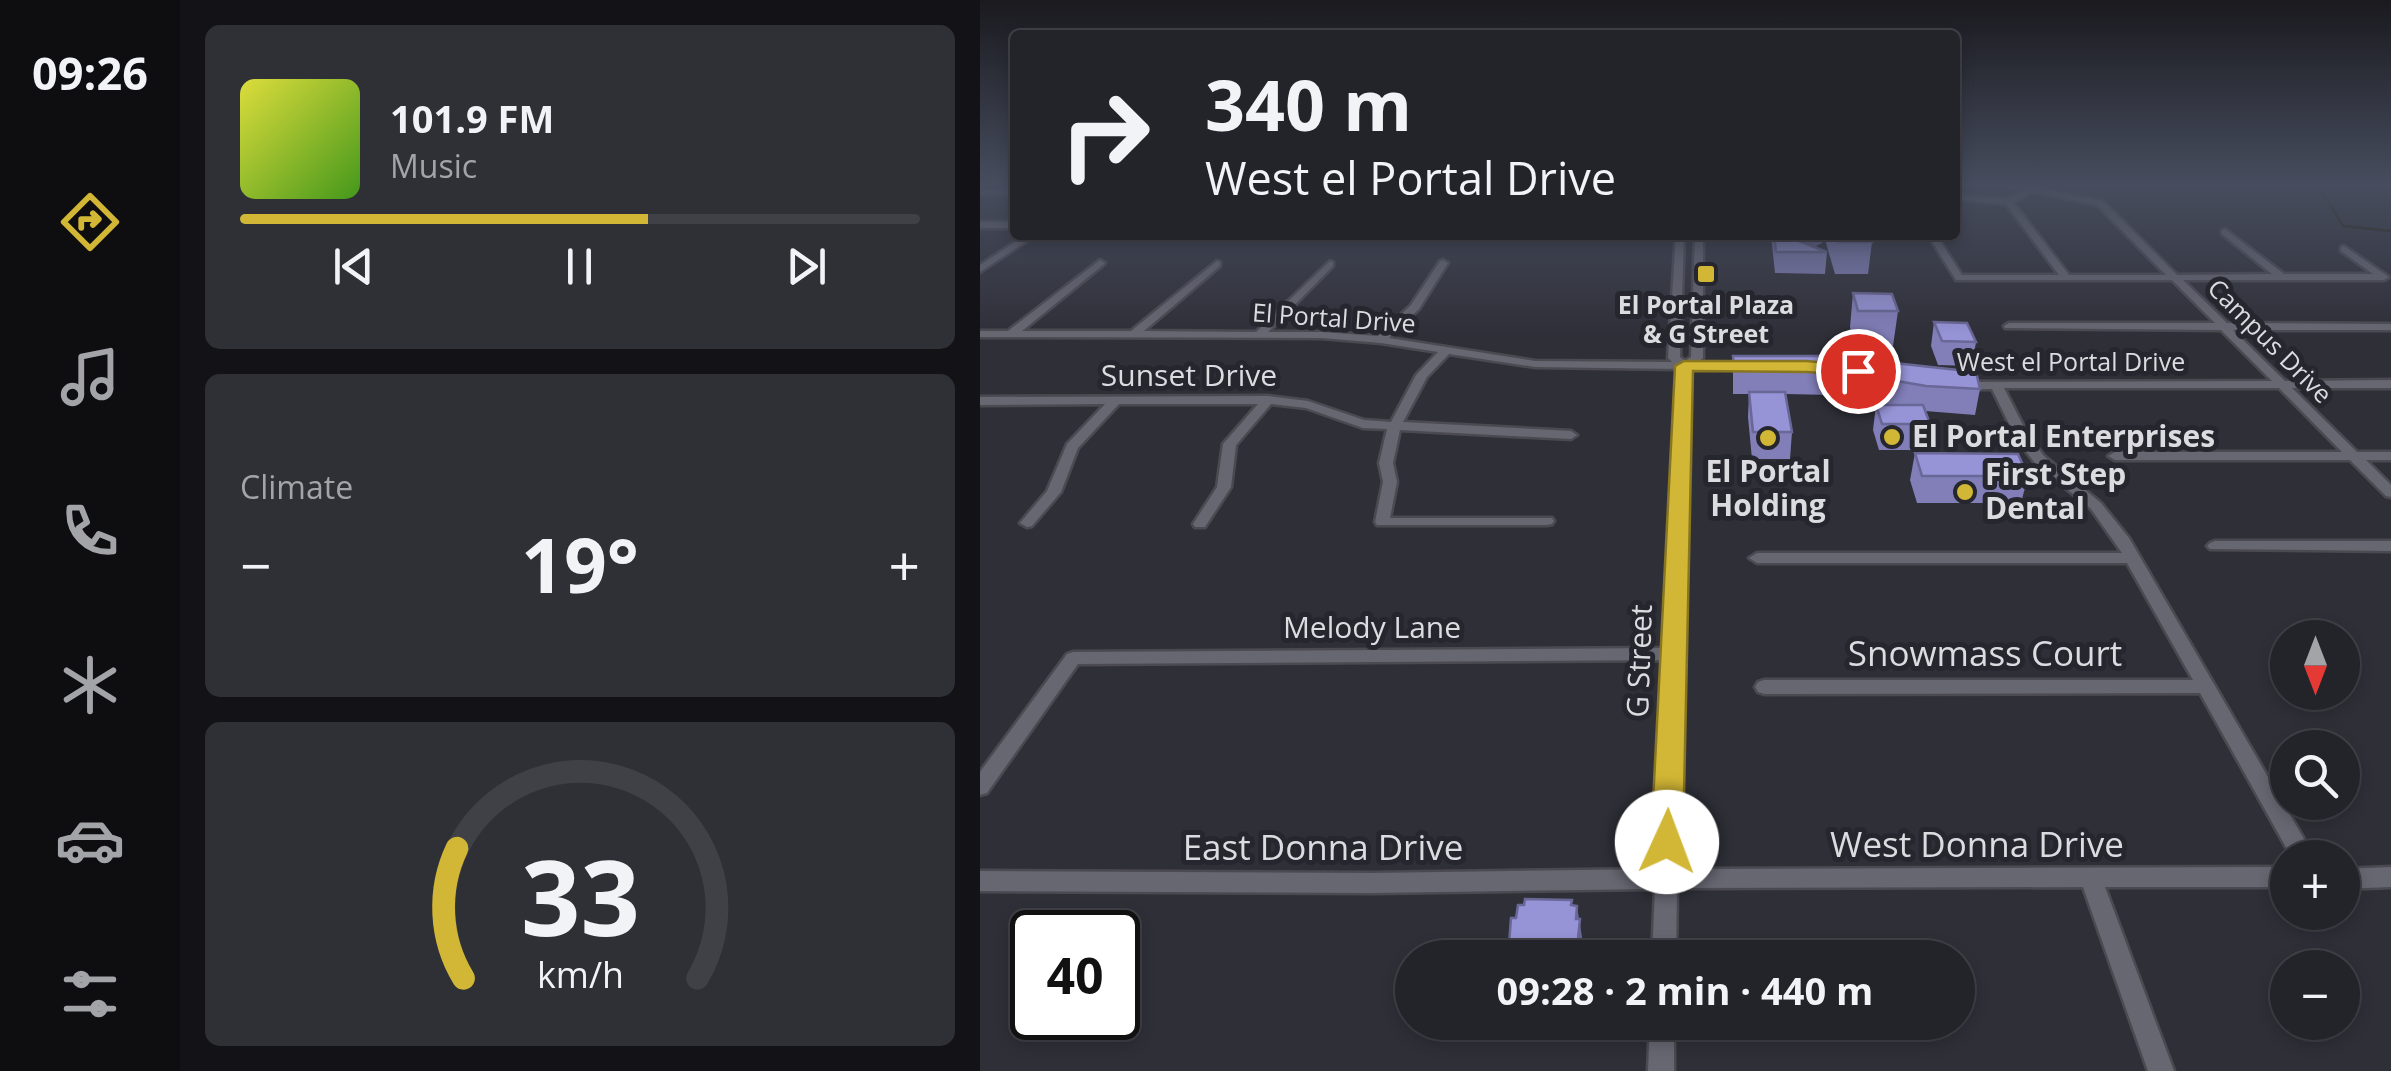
<!DOCTYPE html>
<meta charset="utf-8">
<style>
:root{--surface:#23232a;--page:#2f2f36;--text:#f1f3f6;--muted:#a3a4a8;--line:#404047;--accent:#d2b635}
body{margin:0;font-family:"Open Sans",sans-serif;background:var(--page);color:var(--text);height:100vh;display:flex;flex-direction:column;font-size:38px;white-space:nowrap}
*{box-sizing:border-box;margin:0}
p{font-size:32px;color:var(--muted)}
.icon{flex:none;width:55px;height:55px;fill:none;stroke:currentColor;stroke-width:2;stroke-linecap:round;stroke-linejoin:round}
.map{position:relative;flex:1;overflow:hidden}
.drawer{display:flex;flex-direction:column;gap:25px;padding:25px;background:#131317;width:800px}
.drawer>*{flex:none}
.top-card{position:absolute;left:30px;top:30px;width:950px;height:210px;border-radius:10px;box-shadow:0 5px 15px #0003,0 0 0 2px var(--line);background:#23232a;color:var(--text);overflow:hidden}
.needle{width:65px;rotate:180deg}
.tools{position:absolute;left:1290px;top:620px;display:grid;gap:20px}
.tools a{display:grid;place-items:center;width:90px;height:90px;border-radius:50%;background:var(--surface);box-shadow:0 5px 15px #0003,0 0 0 2px var(--line);font-size:50px}
.speed{position:absolute;left:30px;top:910px;display:flex;gap:20px;font-size:50px;font-weight:700;text-align:center}
.speed>*{display:grid;place-content:center;width:130px;height:130px;border-radius:50%;background:var(--surface);box-shadow:0 5px 15px #0003,0 0 0 2px var(--line);line-height:1}
.speed .limit{border:5px solid #111;border-radius:15px;background:#fff;color:#111}
.pin{position:absolute;display:grid;place-items:center;width:85px;height:85px;color:#fff;margin:-42px;border:5px solid #fff;border-radius:50%;box-shadow:0 2px 10px #0007}
.me{position:absolute;width:110px;margin:-55px;rotate:2deg;stroke-linejoin:round;filter:drop-shadow(0 0 8px #0008)}
.turn{display:flex;align-items:center;gap:35px;height:210px;padding:0 30px;font-size:45px}
.turn .icon{width:130px;height:130px;stroke-width:2.5}
.turn b{display:block;font-size:70px;line-height:85px}
.big{font-size:75px;font-weight:700;line-height:1.1}
.drawer .widget{flex:1;display:flex;flex-direction:column;justify-content:center;gap:15px;min-width:0;padding:0 35px;border-radius:15px;background:var(--page)}
.drawer .dial{align-items:center;gap:0}
.dial svg{height:260px;overflow:visible;fill:none;stroke:var(--line);stroke-width:7;stroke-linecap:round;text-anchor:middle}
.dial text{fill:var(--text);stroke:none}
.song{display:flex;align-items:center;gap:30px}
.cover{width:120px;height:120px;border-radius:15px;background:linear-gradient(135deg,hsl(60 70% 55%),hsl(100 70% 35%))}
.played{height:10px;border-radius:5px;background:linear-gradient(90deg,var(--accent) 60%,var(--line) 60%)}
.keys{display:flex;justify-content:space-around;direction:ltr}
.heat{display:flex;justify-content:space-between;align-items:center;font-size:55px;direction:ltr}
.trip{position:absolute;left:415px;top:940px;width:580px;height:100px;border-radius:50px;background:var(--surface);box-shadow:0 5px 15px #0003,0 0 0 2px var(--line);font-weight:700;line-height:100px;text-align:center}
main{display:flex;flex:1;min-height:0}
.dock{display:flex;flex-direction:column;width:180px;justify-content:space-around;align-items:center;background:#0e0e11;color:var(--muted)}
.dock .icon{width:70px;height:70px}
.dock .on{color:var(--accent)}
.dock b{font-size:45px;color:var(--text)}
.map>svg:first-child{display:block}
.lines{fill:none;stroke-linecap:round;stroke-linejoin:round}
.stream{stroke:#201b04;stroke-width:2.5}
.minor-casing{stroke:#4b4a51;stroke-width:5}
.minor{fill:#676772;fill-rule:evenodd}
.wall{fill:#817eb8}
.shaded-wall{fill:#696796}
.building{fill:#9693d6;stroke:#696796;stroke-width:2.5}
.route{fill:#d2b635;stroke:#887622;stroke-width:2.5}
.poi-dot{fill:#d2b635;stroke:#26262e;stroke-width:4}
.labels{text-anchor:middle;stroke-width:10;stroke-linejoin:round;paint-order:stroke}
.far-poi-label{font-size:25px;font-weight:bold;fill:#dbdbe0;stroke:#26262e}
.far-street-label{font-size:25px;fill:#dbdbe0;stroke:#26262e}
.street-label{font-size:30px;fill:#dbdbe0;stroke:#26262e}
.poi-label{font-size:30px;font-weight:bold;fill:#dbdbe0;stroke:#26262e;text-anchor:start}
.near-street-label{font-size:35px;fill:#dbdbe0;stroke:#26262e}
</style>
<main>
<nav class="dock">
<b>09:26</b>
<svg class="icon on" aria-label="directions" viewBox="0 0 24 24"><path d="M12 3l9 9-9 9-9-9zM9 14v-3h6M13 9l2 2-2 2"/></svg>
<svg class="icon" aria-label="music" viewBox="0 0 24 24"><path d="M9 18V5l10-2v13"/><circle cx="6" cy="18" r="3"/><circle cx="16" cy="16" r="3"/></svg>
<svg class="icon" aria-label="phone" viewBox="0 0 24 24"><path d="M5 4h4l2 5-3 2q2 4 5 5l2-3 5 2v4C11 20 4 13 5 4z"/></svg>
<svg class="icon" aria-label="climate" viewBox="0 0 24 24"><path d="M12 3v18M4 7l16 10M4 17L20 7"/></svg>
<svg class="icon" aria-label="car" viewBox="0 0 24 24"><path d="M5 17H2v-5l4-1 3-4h7l3 4 3 1v5h-3M9 17h6M6 11h13"/><circle cx="7" cy="17" r="2"/><circle cx="17" cy="17" r="2"/></svg>
<svg class="icon" aria-label="filters" viewBox="0 0 24 24"><path d="M4 7h16M4 17h16"/><circle cx="9" cy="7" r="2"/><circle cx="15" cy="17" r="2"/></svg>
</nav>
<section class="drawer">
<div class="widget">
<div class="song"><i class="cover"></i><div><b>101.9 FM</b><p>Music</p></div></div>
<div class="played"></div>
<div class="keys"><svg class="icon" aria-label="previous" viewBox="0 0 24 24"><path d="M18 5L8 12l10 7zM5 5v14"/></svg><svg class="icon" aria-label="pause" viewBox="0 0 24 24"><path d="M8 5v14M16 5v14"/></svg><svg class="icon" aria-label="next" viewBox="0 0 24 24"><path d="M6 5l10 7-10 7zM19 5v14"/></svg></div>
</div>
<div class="widget"><p>Climate</p>
<div class="heat"><a>−</a><b class="big">19°</b><a>+</a></div>
</div>
<div class="widget dial"><svg viewBox="0 0 100 80">
<path d="M14 69A42 42 0 1 1 86 69"/>
<path d="M14 69A42 42 0 0 1 12 29" stroke="#d2b635"/>
<text x="50" y="56" font-size="32" font-weight="700">33</text>
<text x="50" y="72" font-size="11">km/h</text>
</svg></div>
</section>
<div class="map">
<svg width="1411" height="1071" viewBox="0 0 1411 1071">
<rect width="100%" height="100%" fill="#2f2f38"/>
<g class="lines">
<!-- stream -->
<g class="stream">
<path d="M1063,185H1176"/>
<path d="M1331,185L1340,188L1363,226L1411,231"/>
</g>
<!-- minor casing -->
<g class="minor-casing">
<g id="minor">
<path d="M1022,185H1040L1123,201L1197,275L1292,274L1242,234V230L1245,229L1304,274H1393L1361,251V247L1364,246L1409,277L1404,280H1203L1247,323L1411,324V330H1253L1305,381L1411,380V388H1312L1377,452H1411V460H1386L1411,485V497L1406,496L1370,460H1135L1128,456L1135,452H1362L1299,388H1024L1049,437L1064,456L1121,503L1149,538L1335,858H1312L1220,693L784,694L778,692L775,687L778,682L784,680H1213L1147,563H777L769,558L777,553H1142L1111,509L1054,462L1036,438L1012,389H980L976,388V382L1292,381L1241,330L1025,328L1024,326L1029,323H1235L1192,280H976L948,235H956L982,275H1079L1026,204L975,199V195L1028,199L1043,191ZM1052,192L1117,205L1186,275H1089L1034,203Z"/>
<rect x="0" y="190" width="35" height="4"/>
<rect x="0" y="222" width="35" height="6"/>
<path d="M46,235H56L0,272V265Z"/>
<path d="M696,235H704L700,357L705,361L711,357L715,235H723V358L718,362L773,363L779,366L773,369H710L698,869L1308,867V887H1125L1194,1071H1168L1103,887L697,888L696,958H672L675,889L393,893L0,891V871L393,873L676,869L685,660L98,664L7,793L0,795V772L87,654L93,652L686,648L698,369L555,367L469,354L447,377L423,422L591,431L597,435L591,439L420,430L413,463L417,482L410,518H572L574,521L572,524L567,525H397L395,522L403,482L399,463L407,429L383,428L326,408L291,404L256,445L251,487L225,527H215L213,524L237,487L243,444L278,404H139L98,448L81,492L52,526L47,527L40,523L67,491L87,444L125,404L0,405V397L288,396L328,401L384,420L411,422L436,375L458,352L401,343L342,338L0,337V331H28L120,260L125,263L123,265L42,331H151L237,261L240,262V266L164,331L276,332L350,261L353,262V266L288,332H342L398,336L431,305L460,261L463,260L468,263L439,309L409,338L555,361L692,362L688,358Z"/>
<path d="M836,364L908,372L914,376L908,380L832,369V365Z"/>
<path d="M1235,541H1411V551L1230,549L1227,546L1230,543Z"/>
<path d="M1411,867V887L1362,889V869Z"/>
<path d="M670,1022H694V1071H668Z"/>
</g>
</g>
<!-- minor -->
<use href="#minor" class="minor"/>
</g>
<!-- wall -->
<g class="wall">
<path d="M791,235H842V243L833,247L847,252L845,274L795,273Z"/>
<path d="M847,235H889L892,242L888,274H855L846,243Z"/>
<path d="M873,293L918,311L913,346L874,345L870,327Z"/>
<path d="M954,322L996,342L992,366L958,365L951,346Z"/>
<path d="M753,356L856,370L854,395L805,394L812,432L810,459H772L768,417L769,394H753Z"/>
<path d="M888,376L1000,389L995,415L945,411L950,424L945,450H899L893,430L896,405H906L885,401Z"/>
<path d="M935,453L1048,476L1041,503H937L930,480Z"/>
<path d="M526,1022H591L590,1033H584L583,1037L533,1038L532,1032H528Z"/>
</g>
<!-- shaded-wall -->
<g class="shaded-wall">
<path d="M813,235H842V243L821,252L809,237Z"/>
<path d="M597,906L604,949L603,958H596Z"/>
</g>
<!-- building -->
<g class="building">
<path d="M794,235H813L809,237L847,252H796Z"/>
<path d="M856,235H889L892,242H858Z"/>
<path d="M873,293L912,294L918,311H878Z"/>
<path d="M954,322L987,323L996,342L962,341Z"/>
<path d="M753,356H853L856,370L754,369Z"/>
<path d="M896,361L996,372L1000,389L946,386L888,376Z"/>
<path d="M769,392H805L812,432H773Z"/>
<path d="M896,405H943L950,424H902Z"/>
<path d="M935,453L1038,454L1048,476H942Z"/>
<path d="M545,899L592,900L591,905L597,906L596,919H600L596,958H528L531,918H536L538,905H544Z"/>
</g>
<!-- sky -->
<linearGradient id="sky" x2="0" y2="1"><stop stop-color="#1a1a1f"/><stop offset="0.55" stop-color="#474d5e"/><stop offset="1" stop-color="#474d5e" stop-opacity="0"/></linearGradient>
<rect width="1411" height="335" fill="url(#sky)"/>
<!-- route -->
<path class="route" d="M827,361L878,366L887,371L878,376L827,372L713,371L703,842L699,852L687,856L676,852L671,842L695,366L704,361Z"/>
<!-- markers -->
<g class="poi-dot">
<rect x="716" y="264" width="20" height="20" rx="5"/>
<circle cx="912" cy="437" r="10"/>
<circle cx="788" cy="438" r="10"/>
<circle cx="985" cy="492" r="10"/>
</g>
<g class="labels">
<!-- far-poi labels -->
<g class="far-poi-label">
<text x="726" y="314">El Portal Plaza<tspan x="726" dy="29">&amp; G Street</tspan></text>
</g>
<!-- far-street labels -->
<g class="far-street-label">
<text transform="translate(354 318) rotate(4)" y="9">El Portal Drive</text>
<text transform="translate(1290 341) rotate(45)" y="9">Campus Drive</text>
<text x="1091" y="371">West el Portal Drive</text>
</g>
<!-- street labels -->
<g class="street-label">
<text x="209" y="386">Sunset Drive</text>
<text x="392" y="638">Melody Lane</text>
<text transform="translate(660 661) rotate(-88)" y="10">G Street</text>
</g>
<!-- poi labels -->
<g class="poi-label">
<text x="932" y="447">El Portal Enterprises</text>
<text x="788" y="482" text-anchor="middle">El Portal<tspan x="788" dy="34">Holding</tspan></text>
<text x="1005" y="485">First Step<tspan x="1005" dy="34">Dental</tspan></text>
</g>
<!-- near-street labels -->
<g class="near-street-label">
<text x="1005" y="666">Snowmass Court</text>
<text x="997" y="857">West Donna Drive</text>
<text x="343" y="860">East Donna Drive</text>
</g>
</g>
</svg>
<div class="tools">
<a><svg class="needle" viewBox="-14 -14 28 28"><path d="M0-13l5 13h-10z" fill="#e53935"/><path d="M0 13l5-13h-10z" fill="#a3a4a8"/></svg></a>
<a><svg class="icon" aria-label="search" viewBox="0 0 24 24"><circle cx="10" cy="10" r="6"/><path d="M15 15l6 6"/></svg></a>
<a>+</a>
<a>−</a>
</div>
<div class="speed"><div class="limit">40</div></div>
<div class="pin" style="left:878px;top:371px;background:#d93025"><svg class="icon" aria-label="arrive" viewBox="0 0 24 24"><path d="M6 21V4h12l-3 4 3 4H6"/></svg></div>
<svg class="me" style="left:687px;top:842px" viewBox="-20 -20 40 40"><circle r="19" fill="#fff"/><path d="M0-13L10 11 0 6-10 11z" fill="#d2b635"/></svg>
<div class="trip">09:28 · 2 min · 440 m</div>
<div class="top-card">
<div class="turn"><svg class="icon" aria-label="right" viewBox="0 0 24 24"><path d="M7 20v-9h11M14 6l5 5-5 5"/></svg><div><b>340 m</b>West el Portal Drive</div></div>
</div>
</div>
</main>
